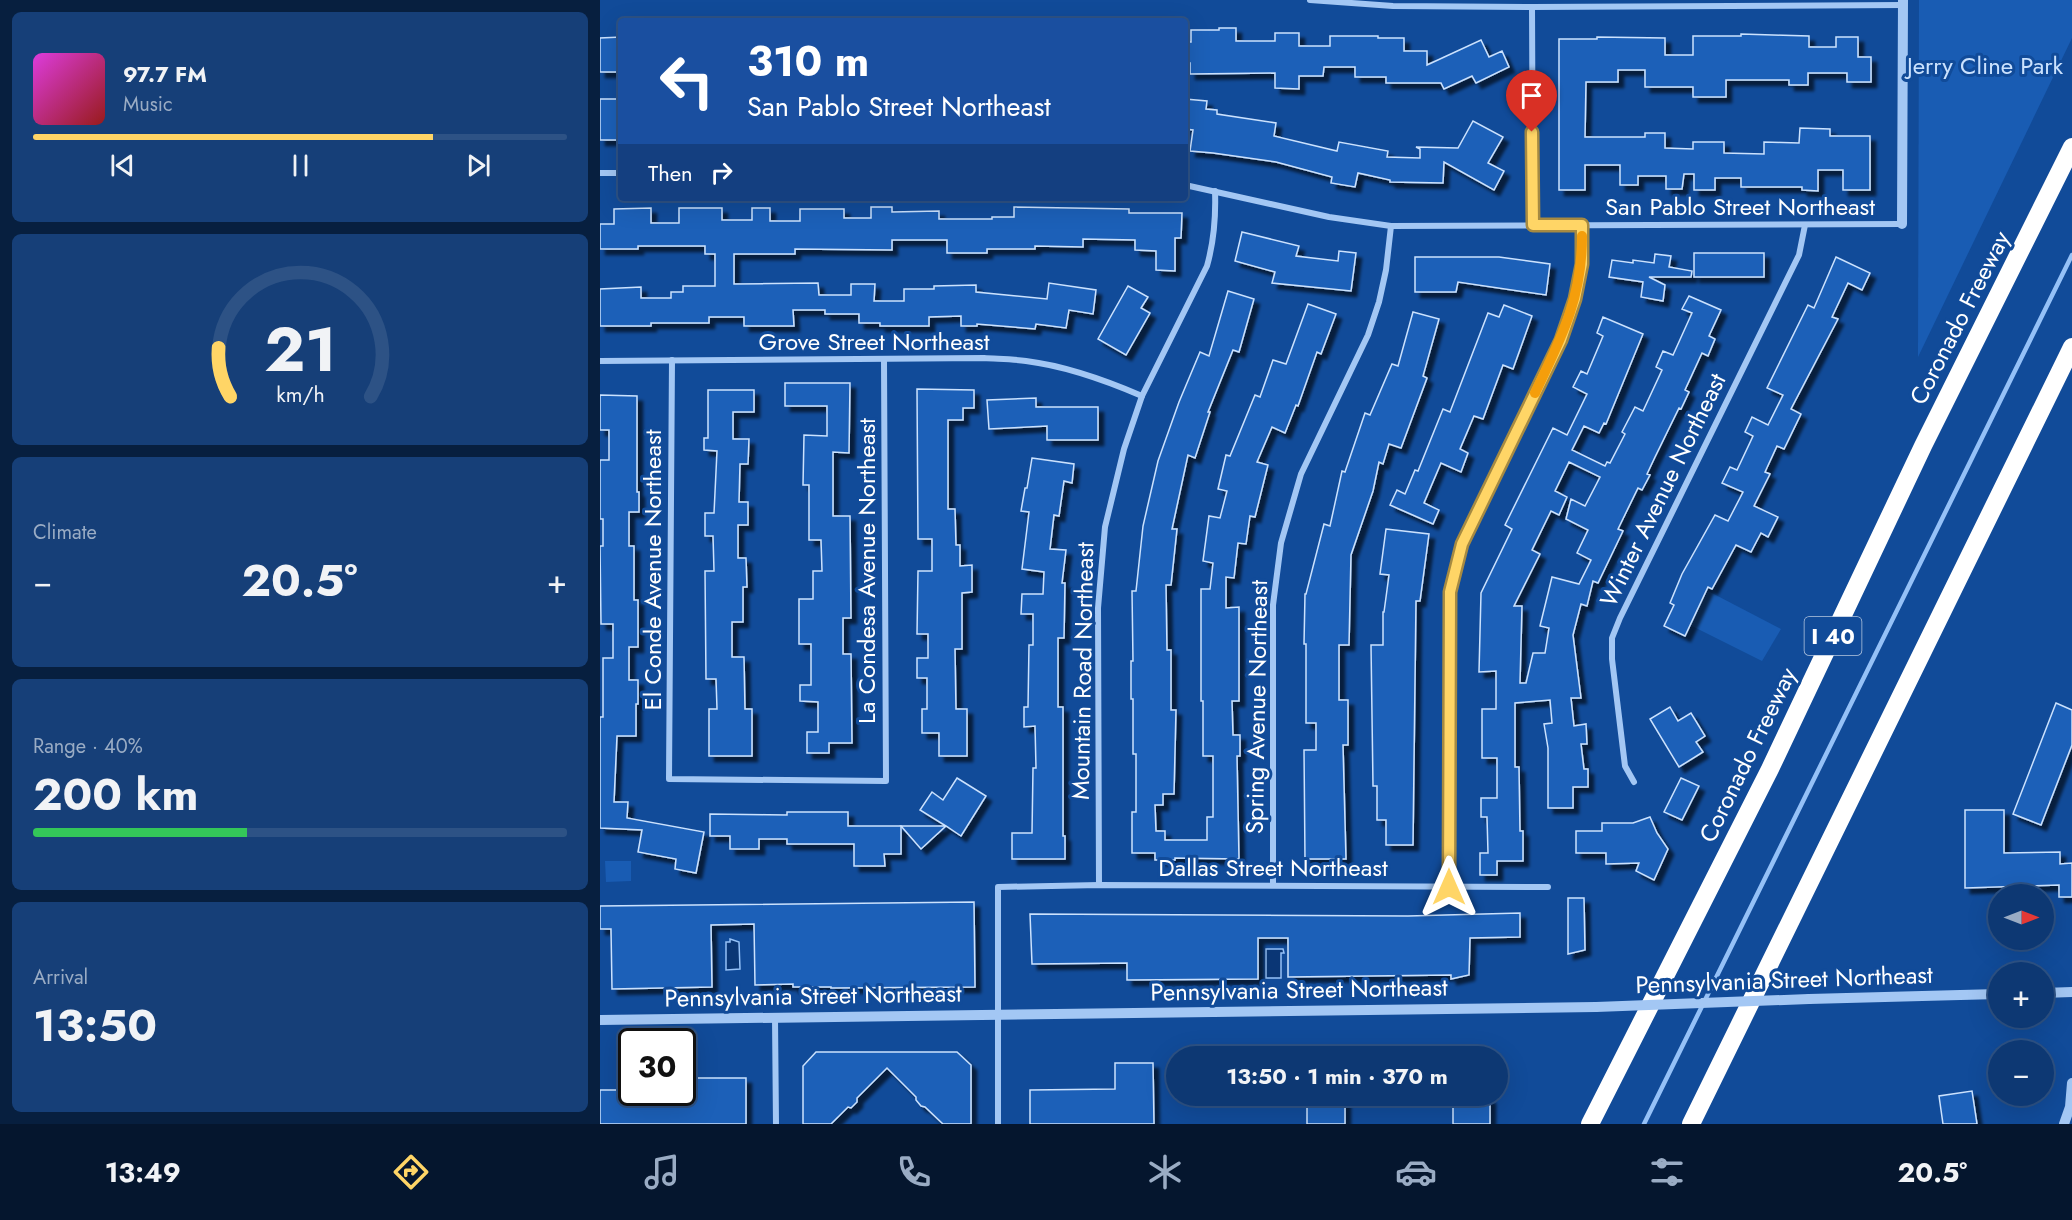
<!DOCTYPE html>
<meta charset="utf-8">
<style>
:root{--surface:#0d3873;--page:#163f78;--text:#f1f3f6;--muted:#9aacc4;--line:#2d5285;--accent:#ffd566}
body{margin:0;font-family:Jost,sans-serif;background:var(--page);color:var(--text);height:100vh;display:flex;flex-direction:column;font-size:22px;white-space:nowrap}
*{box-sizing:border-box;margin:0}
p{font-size:20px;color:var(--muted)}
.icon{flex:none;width:33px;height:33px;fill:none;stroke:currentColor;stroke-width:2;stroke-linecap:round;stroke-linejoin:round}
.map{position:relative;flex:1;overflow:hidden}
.panel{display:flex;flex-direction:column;gap:12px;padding:12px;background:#071f3f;width:600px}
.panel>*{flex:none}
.banner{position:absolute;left:18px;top:18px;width:570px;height:183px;border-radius:6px;box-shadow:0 6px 24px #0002,0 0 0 2px var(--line);background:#1a4fa0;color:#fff;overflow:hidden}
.needle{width:39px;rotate:90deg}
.tools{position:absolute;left:1388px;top:884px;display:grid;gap:12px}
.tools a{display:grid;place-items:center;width:66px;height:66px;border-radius:50%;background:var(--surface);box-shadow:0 6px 24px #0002,0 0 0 2px var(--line);font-size:30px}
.speed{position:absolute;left:18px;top:1028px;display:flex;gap:12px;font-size:30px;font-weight:700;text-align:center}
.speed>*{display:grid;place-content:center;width:78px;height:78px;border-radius:50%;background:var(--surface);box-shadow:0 6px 24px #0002,0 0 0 2px var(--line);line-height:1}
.speed .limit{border:3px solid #111;border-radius:9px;background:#fff;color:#111}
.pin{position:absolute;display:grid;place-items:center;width:51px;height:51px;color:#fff;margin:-62px -26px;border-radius:50% 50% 50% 0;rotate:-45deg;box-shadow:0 0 6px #0007}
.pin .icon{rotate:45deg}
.me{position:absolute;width:66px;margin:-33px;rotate:0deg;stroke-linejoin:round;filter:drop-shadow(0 0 4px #0008)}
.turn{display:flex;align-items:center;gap:21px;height:126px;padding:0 30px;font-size:27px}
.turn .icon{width:78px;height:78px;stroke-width:2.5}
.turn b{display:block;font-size:42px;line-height:51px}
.then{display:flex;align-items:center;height:57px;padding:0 30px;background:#0003;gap:12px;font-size:22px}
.big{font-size:45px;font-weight:700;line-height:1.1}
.panel .tile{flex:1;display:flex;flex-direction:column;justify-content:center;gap:9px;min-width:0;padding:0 21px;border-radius:9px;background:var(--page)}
.panel .dial{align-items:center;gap:0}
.dial svg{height:156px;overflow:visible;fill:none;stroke:var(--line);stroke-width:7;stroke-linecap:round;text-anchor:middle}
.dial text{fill:var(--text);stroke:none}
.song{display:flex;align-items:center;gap:18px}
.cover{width:72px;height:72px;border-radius:9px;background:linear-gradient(135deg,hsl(300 70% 55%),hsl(0 70% 35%))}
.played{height:6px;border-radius:3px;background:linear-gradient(90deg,var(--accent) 75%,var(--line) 75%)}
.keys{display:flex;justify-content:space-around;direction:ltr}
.heat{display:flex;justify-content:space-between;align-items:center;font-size:33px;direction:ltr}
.charge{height:9px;border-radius:4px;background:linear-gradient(90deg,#34c759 40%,var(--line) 0)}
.trip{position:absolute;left:566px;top:1046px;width:342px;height:60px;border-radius:30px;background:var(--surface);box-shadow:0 6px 24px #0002,0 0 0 2px var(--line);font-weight:700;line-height:60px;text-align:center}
.dock{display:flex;height:96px;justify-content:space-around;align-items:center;background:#05162e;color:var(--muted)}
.dock .icon{width:42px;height:42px}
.dock .active{color:var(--accent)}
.dock b{font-size:27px;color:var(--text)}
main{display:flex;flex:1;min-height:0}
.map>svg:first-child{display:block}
.green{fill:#195cb3}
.water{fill:#0a3675;stroke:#95c1f7;stroke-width:1.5}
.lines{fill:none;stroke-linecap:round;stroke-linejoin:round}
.stream{stroke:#95c1f7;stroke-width:4.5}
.building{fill:#1f61b8;stroke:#cbe2fe;stroke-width:1.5;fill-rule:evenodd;filter:url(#shadow)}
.minor{stroke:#a3c7f4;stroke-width:6}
.tertiary{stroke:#a3c7f4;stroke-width:10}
.motorway{stroke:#fff;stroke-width:18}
.tertiary-bridge{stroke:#a3c7f4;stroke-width:10}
.route-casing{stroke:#a68a42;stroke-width:15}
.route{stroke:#ffd566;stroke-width:10}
.slow{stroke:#f59e0b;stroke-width:10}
.labels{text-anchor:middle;stroke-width:6;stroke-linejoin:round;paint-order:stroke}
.shield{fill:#114b99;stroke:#b8c9e0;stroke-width:1.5}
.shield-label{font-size:22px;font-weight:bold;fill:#fff}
.park-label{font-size:24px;fill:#cbe2fe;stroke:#114b99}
.street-label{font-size:24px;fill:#fff;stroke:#114b99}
</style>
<main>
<section class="panel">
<div class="tile">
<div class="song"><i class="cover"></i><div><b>97.7 FM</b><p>Music</p></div></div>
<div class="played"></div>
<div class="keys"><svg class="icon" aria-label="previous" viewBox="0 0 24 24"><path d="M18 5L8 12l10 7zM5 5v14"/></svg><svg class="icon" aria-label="pause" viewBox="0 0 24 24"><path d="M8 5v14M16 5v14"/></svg><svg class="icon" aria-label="next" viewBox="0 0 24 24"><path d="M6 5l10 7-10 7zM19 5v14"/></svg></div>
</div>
<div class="tile dial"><svg viewBox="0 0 100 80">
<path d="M14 69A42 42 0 1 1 86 69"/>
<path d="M14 69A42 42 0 0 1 8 44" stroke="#ffd566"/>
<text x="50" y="56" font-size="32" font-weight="700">21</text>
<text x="50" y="72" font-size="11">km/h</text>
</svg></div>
<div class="tile"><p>Climate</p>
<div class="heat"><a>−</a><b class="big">20.5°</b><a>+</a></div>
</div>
<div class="tile"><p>Range · 40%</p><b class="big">200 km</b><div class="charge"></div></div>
<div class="tile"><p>Arrival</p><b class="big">13:50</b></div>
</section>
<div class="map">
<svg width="1472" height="1124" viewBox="0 0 1472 1124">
<defs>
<filter id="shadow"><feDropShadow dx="5.5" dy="5.5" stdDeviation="1.5" flood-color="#0009"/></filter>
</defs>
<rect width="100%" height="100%" fill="#114b99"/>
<!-- green -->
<g class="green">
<path d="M1319,0H1472V38L1318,357Z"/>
<path d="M1108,591L1181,629L1162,661L1090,625Z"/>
<path d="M5,861H31V881L6,882Z"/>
</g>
<!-- water -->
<g class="water">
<path d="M130,939L139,942L140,969L126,970V942H130Z"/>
<path d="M666,949H683L684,953H681V978H666Z"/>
</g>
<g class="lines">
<!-- stream -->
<path class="stream" d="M1044,1124L1472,255"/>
</g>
<!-- building -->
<g class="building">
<path d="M619,28H636V41H675V33H699V46H730V36H778V38H804V51H827V65L881,40L889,57L902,51L909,67L876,83L872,76L844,89L841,83H786V77H755V67H724L723,76H699V89L675,88V73L590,74V63H585V42H591V30H619Z"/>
<path d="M1141,34L1209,36V47H1236V37H1258V57H1271V82H1247V73H1208V85H1189V80H1126V97H1093V87H1045V70H1018V82H986L985,137H1045V133H1065V148L1093,149V142H1124V153L1164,154V142L1199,143L1200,128L1230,129V136H1270V190H1243V170H1218V191L1202,190V187H1141V178H1115V190H1094V174H1084L1082,189H1066V176H1038V185H1020V165H985V190H959V39H997V37L1065,38V55H1093V36H1141Z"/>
<path d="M21,37V72H0V38Z"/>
<rect x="0" y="99" width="21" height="41"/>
<path d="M585,99L607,101L606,109L617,110V114L676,123L674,136L737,151L739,142L788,151L787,157L820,158V149L816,147L858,148L873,121L903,137L888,163L904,171L894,190L844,162L843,183L790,182V180L758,173L755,187L731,183L732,177L676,162L613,153L590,151L593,130L585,129Z"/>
<path d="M271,207H292V212L339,211V219H392V217H414V207L529,209V213H582L581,238H575V271L556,270V251L535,250V240L483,239V247L435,246V249H387V253H347V240H292V250L195,249V254H134V284L218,283L219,295H251V284H275L274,301H304V289H334V286L376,285V292L447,299L449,283L496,290L493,314L469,310L466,328L436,324L435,329L377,324V326H361V316L329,317V326H280V323H259V314H225V310H193L194,326H144V317H109V323H51V326H0V289L41,287V298H71V292H83V286H115V254H105V246H38V249H0V224H14V209L51,208V223H79V208H122V220H152V208H170V221H200V209H244V218H271Z"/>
<path d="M642,232L699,246L696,256L738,261L739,251L756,253L751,291L672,283L675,272L635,261Z"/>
<rect x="1094" y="253" width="70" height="24"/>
<path d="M1055,254L1071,256L1069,267L1092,271L1091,277H1049L1065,285L1063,301L1041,297L1043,282L1009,277L1012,260L1033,263V260L1054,263Z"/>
<path d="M815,257H899L950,264L946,295L858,282L856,292H815Z"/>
<path d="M1236,257L1270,273L1262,290L1248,283L1232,317L1238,319L1191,409L1201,414L1184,449L1177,446L1165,472L1170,474L1154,506L1178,517L1168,537L1161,533L1151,552L1136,545L1112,589L1108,587L1085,636L1064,626L1074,605L1070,603L1082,574L1115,515L1128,521L1143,492L1122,483L1130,467L1137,470L1153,436L1145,432L1152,417L1168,425L1183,395L1167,388L1208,305L1214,308Z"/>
<path d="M528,286L548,297L541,308L550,313L526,355L498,339Z"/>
<path d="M628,291L654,299L639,352L633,350L608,412H610L595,458L588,455L572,529H577L571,585H566L567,650H571V710H576L574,794H563V805H555L556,831H565V840H607V817H613V756H603V701H601V589H610L613,563L603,561L609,516L620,518L627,491L618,489L626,455L630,456L655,395L660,397L673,360L686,364L708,304L736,314L721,354L717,352L698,406L696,405L685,433L672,427L657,462L668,465L655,517L650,516L646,544L638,543L634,578L626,577V608L639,607V701H632L633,735H640V756H637L639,859L575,858V860H555V853H532V812H536V754H533V699H531V661H533L532,591H536L543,526L558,461L579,402L600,352L609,356Z"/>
<path d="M1089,296L1121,310L1109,336L1115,339L1108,356L1102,353L1085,390L1089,392L1081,409L1079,408L1055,457L1047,474L1050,475L1042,490L1038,488L1018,529L1023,531L998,583L993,581L987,606L981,604L973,635L981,698H971L974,726L986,724L987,744H981L984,769H988V787H973V808H948V748L944,724L952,723L950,700L915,703V767H919L920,831H923V861H897V875H880V853H888L887,817H881V798H897V758H882V709H896V671L879,672L881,593L912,529L905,525L953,428L967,435L987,394L973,387L981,371L987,374L1003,336L997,333L1003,317L1043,334L1006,424L1004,423L999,433L984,426L972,450L1005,466L1007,462L1010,463L1025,434L1022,432L1035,407L1043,411L1062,370L1056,367L1063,351L1073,355L1092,313L1082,309ZM969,462L1000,477L985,506L971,499L966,519L988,530L977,553L991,560L979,584L952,577L940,626L949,628L945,653H933L926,683H920L922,606H914L940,554L932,550L951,511L959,515L967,497L955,491Z"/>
<path d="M904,305L932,316L913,369L903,365L883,419L874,416L860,449L868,453L861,472L841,463L824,503L839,510L833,524L790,505L797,490L805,494L815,470L818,471L843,409L850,412L888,313L899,317Z"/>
<path d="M813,312L839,319L823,376L827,378L801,448L789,444L783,464L779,462L773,491L751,555L749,645H739V700H748V745H743L746,859H705L704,750H716V723H706V644H704L705,594H706L724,524L730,526L742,471L745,472L765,413L770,415L792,364L798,366Z"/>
<path d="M185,383H250L249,453L233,452V516H250L251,618H243V654H251L252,743H229V753H207V732H218V702L200,701V685H211V644H199V599H213V571H222L221,540H209V485H203L204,435L227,436V406H185Z"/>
<path d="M317,389L374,390V408H363V420H348V509H355L356,545H360V566L372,565V592L362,593V649H355L356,709H367V756H339V733H322V709H327V678H317V658H328V634H317L318,571H332V539H318Z"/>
<path d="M108,390H154V412H133V439H149L148,464H140L139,502H148V525H138V558H146L147,587H143V622H132V657H144L145,709H152V756H109V709H117L116,679H106L105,571H114L113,536H105V513H114L117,451L104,450V438H108Z"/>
<path d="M0,395L37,396V492H39V512H29V546H34V600H38V647H29V680H38V704H36V736H17L14,802H28L27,818L104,832L96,873L75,869L76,859L38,852L42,830L0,828V717H3V658H13V624H1L0,546H3V519H0V460H9V430H0Z"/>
<path d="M436,398V407H498V440H447V426L389,429L387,400Z"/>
<path d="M432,458L474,464L472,483L464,481L459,516L454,515L450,549L466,550L462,583H465L464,638H458V707H463V836H465V859H412V833H432L433,768H436L435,726L424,727V707H428L429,645H433V614H421L422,594H443L444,572L422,569L429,512L421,511L425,488H427Z"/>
<path d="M786,529L829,534L820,601H816L813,845H786V820H777V786H773L771,645H783V612H784L789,575L780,574Z"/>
<path d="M1456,703L1472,710V745L1441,825L1413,814Z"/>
<path d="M1070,707L1078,721L1091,713L1105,736L1096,742L1103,752L1079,767L1050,719Z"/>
<path d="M357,778L386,796L361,836L346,826L321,849L301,826H346L320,810L332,792L343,800Z"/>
<path d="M1081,778L1099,786L1082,820L1064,812Z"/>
<path d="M1365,810H1404V853L1460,852V864L1472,863V897H1459V885L1365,888Z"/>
<path d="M187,812H248V826H301V854H284L285,866H254V844H187V839H159V849H130V836H110V814L187,815Z"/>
<path d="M1050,817L1057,833L1068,849L1054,880L1036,871L1039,863L1006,864V853H976V831H1002V823H1033Z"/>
<path d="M968,898H984L985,950L968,954Z"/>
<path d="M374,902L375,987L231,988V987H193V984L155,985L154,924L111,925L112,987L12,989L11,929H0V906Z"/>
<path d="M920,913V937L870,938L869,975L851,979V975L688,977V938H658V979L527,980V963L432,964L430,914L808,916Z"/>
<path d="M216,1052H357L371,1065V1124H343L325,1107L321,1106L316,1100V1097L287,1068L257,1098V1102L251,1108L248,1107L231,1124H203V1066Z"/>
<path d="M515,1063H553L554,1124H430V1090L515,1089Z"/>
<path d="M97,1078H146V1124H0V1090H18V1084H32V1092H82V1084H97Z"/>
<path d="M1372,1091L1377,1124H1343L1339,1096Z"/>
<rect x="707" y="1095" width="38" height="29"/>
<rect x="853" y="1098" width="37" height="26"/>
</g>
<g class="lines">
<!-- minor -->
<g class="minor">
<path d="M710,0L793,6L932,7L1303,5"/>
<path d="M932,7L933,225"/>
<path d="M0,173H21"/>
<path d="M585,185L729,217L791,226L1302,224"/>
<path d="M72,360L69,779L286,781L284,360"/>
<path d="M0,361L384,358C398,359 412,359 426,361C466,366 505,380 542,396"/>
<path d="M1034,782L1025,766L1012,659V638L1020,618L1199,255L1205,225"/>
<path d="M499,885L498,608L505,527L524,449L542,396L607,266C614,241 616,218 615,191"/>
<path d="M673,885V605L681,543L701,474L768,335L779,302L786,270L791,226"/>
<path d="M849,887L851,592L863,544L961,340L975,299L982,264V225"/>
<path d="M175,1018L176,1124"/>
<path d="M398,1124V887L499,885L948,887"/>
</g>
<!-- tertiary -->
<g class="tertiary">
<path d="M1302,224L1303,0"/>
<path d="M1443,993L1472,992"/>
<path d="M1209,999L1398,994"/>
<path d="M0,1020L996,1007"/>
<path d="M1464,1124L1470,1107L1472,1083"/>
</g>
<!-- motorway -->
<g class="motorway">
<path d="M990,1124L1170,769L1323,446L1472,147"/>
<path d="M1091,1124L1472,347"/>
</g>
<!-- tertiary-bridge -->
<path class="tertiary-bridge" d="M996,1007L1209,999"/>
</g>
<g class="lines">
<!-- route casing -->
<g class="route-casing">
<path id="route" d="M849,887L850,592L862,544L961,340L975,299L982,264V225H933L932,132"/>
</g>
<!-- route -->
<use href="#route" class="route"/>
<!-- slow -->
<path class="slow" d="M935,393C961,338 982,299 982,236"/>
</g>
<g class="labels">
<!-- shield labels -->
<rect class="shield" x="1204.5" y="617" width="57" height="38" rx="4.5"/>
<g class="shield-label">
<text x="1233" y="644">I 40</text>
</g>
<!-- park labels -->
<g class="park-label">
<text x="1385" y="74">Jerry Cline Park</text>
</g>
<!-- street labels -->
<g class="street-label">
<text x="1140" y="215">San Pablo Street Northeast</text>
<text transform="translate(1360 318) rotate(-63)" y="8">Coronado Freeway</text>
<text x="274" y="350">Grove Street Northeast</text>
<text transform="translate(1063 490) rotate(-64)" y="8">Winter Avenue Northeast</text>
<text transform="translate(53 570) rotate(-90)" y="8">El Conde Avenue Northeast</text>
<text transform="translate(267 571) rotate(-90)" y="8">La Condesa Avenue Northeast</text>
<text transform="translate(483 671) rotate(-89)" y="8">Mountain Road Northeast</text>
<text transform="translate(657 707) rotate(-89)" y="8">Spring Avenue Northeast</text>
<text transform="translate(1148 755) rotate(-64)" y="8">Coronado Freeway</text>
<text x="673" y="876">Dallas Street Northeast</text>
<text transform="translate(1184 980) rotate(-2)" y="8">Pennsylvania Street Northeast</text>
<text transform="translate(699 990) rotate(-1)" y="8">Pennsylvania Street Northeast</text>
<text transform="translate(213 996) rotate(-1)" y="8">Pennsylvania Street Northeast</text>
</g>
</g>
</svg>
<div class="tools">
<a><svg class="needle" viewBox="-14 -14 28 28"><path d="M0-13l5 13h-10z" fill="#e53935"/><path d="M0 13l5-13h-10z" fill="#9aacc4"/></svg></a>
<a>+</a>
<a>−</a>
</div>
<div class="speed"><div class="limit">30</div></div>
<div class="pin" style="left:932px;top:132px;background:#d93025"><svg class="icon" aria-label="arrive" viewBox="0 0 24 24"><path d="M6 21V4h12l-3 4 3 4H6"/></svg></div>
<svg class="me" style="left:849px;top:887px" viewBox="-20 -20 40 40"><path d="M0-17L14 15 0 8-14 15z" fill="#ffd566" stroke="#fff" stroke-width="4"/></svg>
<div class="trip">13:50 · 1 min · 370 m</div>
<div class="banner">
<div class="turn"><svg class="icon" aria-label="left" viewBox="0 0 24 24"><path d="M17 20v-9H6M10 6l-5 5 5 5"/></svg><div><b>310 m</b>San Pablo Street Northeast</div></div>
<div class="then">Then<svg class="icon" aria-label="right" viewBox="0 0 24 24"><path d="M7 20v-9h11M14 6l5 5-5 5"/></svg></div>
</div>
</div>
</main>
<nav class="dock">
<b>13:49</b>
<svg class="icon active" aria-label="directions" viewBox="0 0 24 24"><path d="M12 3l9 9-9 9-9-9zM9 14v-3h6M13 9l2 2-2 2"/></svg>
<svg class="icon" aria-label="music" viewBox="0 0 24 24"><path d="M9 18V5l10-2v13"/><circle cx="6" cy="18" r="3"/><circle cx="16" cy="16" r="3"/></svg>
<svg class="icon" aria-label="phone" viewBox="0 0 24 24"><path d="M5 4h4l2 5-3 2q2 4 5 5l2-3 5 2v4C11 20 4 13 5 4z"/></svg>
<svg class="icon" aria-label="climate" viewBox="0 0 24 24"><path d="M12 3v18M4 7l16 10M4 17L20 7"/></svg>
<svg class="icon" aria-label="car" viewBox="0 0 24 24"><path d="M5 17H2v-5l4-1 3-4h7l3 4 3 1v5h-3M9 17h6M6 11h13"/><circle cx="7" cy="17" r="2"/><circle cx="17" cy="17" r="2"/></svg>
<svg class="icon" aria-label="filters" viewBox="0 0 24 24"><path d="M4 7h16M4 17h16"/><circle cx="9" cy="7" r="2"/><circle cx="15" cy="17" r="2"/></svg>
<b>20.5°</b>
</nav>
